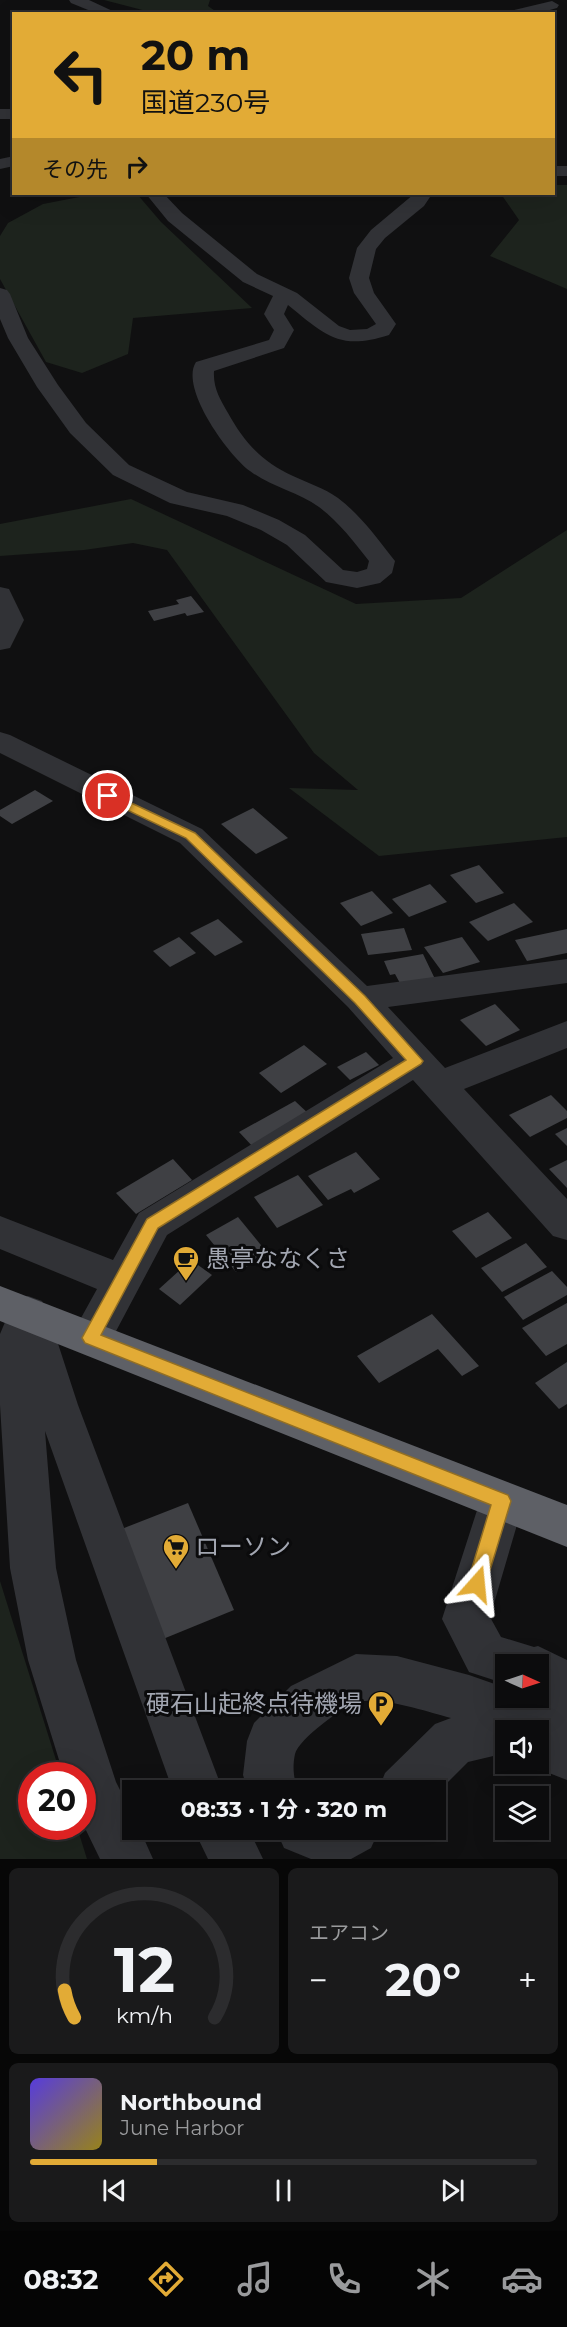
<!DOCTYPE html>
<html lang="ja">
<meta charset="utf-8">
<style>
:root{--surface:#0c0c0d;--page:#1a1a1b;--text:#f1f3f6;--muted:#9a9b9d;--line:#2c2c2e;--accent:#e2ab36}
body{margin:0;font-family:Montserrat,"Noto Sans JP",sans-serif;background:var(--page);color:var(--text);height:100vh;display:flex;flex-direction:column;font-size:22px;white-space:nowrap}
*{box-sizing:border-box;margin:0}
p{font-size:20px;color:var(--muted)}
.icon{flex:none;width:33px;height:33px;fill:none;stroke:currentColor;stroke-width:2;stroke-linecap:round;stroke-linejoin:round}
.map{position:relative;height:1859px;overflow:hidden}
.panel{display:flex;flex-direction:column;gap:9px;padding:9px;background:#070707;flex:1}
.panel>*{flex:none}
.hud{position:absolute;left:12px;top:12px;width:543px;height:183px;border-radius:0px;box-shadow:0 6px 24px #0002,0 0 0 2px var(--line);background:#e2ab36;color:#111;overflow:hidden}
.needle{width:39px;rotate:93deg}
.controls{position:absolute;left:495px;top:1654px;display:grid;gap:12px}
.controls a{display:grid;place-items:center;width:54px;height:54px;border-radius:0px;background:var(--surface);box-shadow:0 6px 24px #0002,0 0 0 2px var(--line);font-size:30px}
.speed{position:absolute;left:18px;top:1762px;display:flex;gap:12px;font-size:30px;font-weight:700;text-align:center}
.speed>*{display:grid;place-content:center;width:78px;height:78px;border-radius:50%;background:var(--surface);box-shadow:0 6px 24px #0002,0 0 0 2px var(--line);line-height:1}
.speed .limit{border:9px solid #d22;background:#fff;color:#111}
.pin{position:absolute;display:grid;place-items:center;width:51px;height:51px;color:#fff;margin:-26px;border:3px solid #fff;border-radius:50%;box-shadow:0 2px 6px #0007}
.me{position:absolute;width:66px;margin:-33px;rotate:18deg;stroke-linejoin:round;filter:drop-shadow(0 0 4px #0008)}
.turn{display:flex;align-items:center;gap:21px;height:126px;padding:0 30px;font-size:27px}
.turn .icon{width:78px;height:78px;stroke-width:2.5}
.turn b{display:block;font-size:42px;line-height:51px}
.then{display:flex;align-items:center;height:57px;padding:0 30px;background:#0003;gap:12px;font-size:22px}
.big{font-size:45px;font-weight:700;line-height:1.1}
.panel .card{flex:1;display:flex;flex-direction:column;justify-content:center;gap:9px;min-width:0;padding:0 21px;border-radius:9px;background:var(--page)}
.panel .dial{align-items:center;gap:0}
.dial svg{height:156px;overflow:visible;fill:none;stroke:var(--line);stroke-width:7;stroke-linecap:round;text-anchor:middle}
.dial text{fill:var(--text);stroke:none}
.song{display:flex;align-items:center;gap:18px}
.cover{width:72px;height:72px;border-radius:9px;background:linear-gradient(135deg,hsl(250 70% 55%),hsl(50 70% 35%))}
.played{height:6px;border-radius:3px;background:linear-gradient(90deg,var(--accent) 25%,var(--line) 25%)}
.keys{display:flex;justify-content:space-around;direction:ltr}
.heat{display:flex;justify-content:space-between;align-items:center;font-size:33px;direction:ltr}
.panel .tiles{flex:1;display:grid;gap:9px;grid-template-columns:1fr 1fr}
.card:last-child{grid-column:span 2}
.trip{position:absolute;left:122px;top:1780px;width:324px;height:60px;border-radius:0px;background:var(--surface);box-shadow:0 6px 24px #0002,0 0 0 2px var(--line);font-weight:700;line-height:60px;text-align:center}
.tab-bar{display:flex;height:96px;justify-content:space-around;align-items:center;background:#050505;color:var(--muted)}
.tab-bar .icon{width:42px;height:42px}
.tab-bar .selected{color:var(--accent)}
.tab-bar b{font-size:27px;color:var(--text)}
.map>svg:first-child{display:block}
.green{fill:#1d231d}
.building{fill:#3f4044}
.lines{fill:none;stroke-linecap:round;stroke-linejoin:round}
.minor{fill:#313236;fill-rule:evenodd}
.highway{fill:#5e6066;fill-rule:evenodd}
.route{fill:#e2ab36;stroke:#936f23;stroke-width:1.5}
.labels{text-anchor:middle;stroke-width:6;stroke-linejoin:round;paint-order:stroke}
.near-poi-label{font-size:24px;fill:#a2a6b1;stroke:#0b0b0c;text-anchor:start}
</style>
<div class="map">
<svg width="567" height="1859" viewBox="0 0 567 1859">
<rect width="100%" height="100%" fill="#101011"/>
<!-- green -->
<g class="green">
<path d="M104,0H210L208,6L218,13H154Z"/>
<path d="M554,185H567V289L490,256L519,220L501,194H554Z"/>
<path d="M95,194H137L161,222L252,308L133,318L128,354L82,373L46,362L0,279V236L8,223L43,204Z"/>
<path d="M131,499L356,604L461,598L567,530V837L379,856L289,788L358,790L314,753L167,550L133,543L84,550L0,556V524Z"/>
<path d="M0,1581L61,1776H32V1827H77L87,1859H0Z"/>
</g>
<!-- building -->
<g class="building">
<path d="M191,596L204,612L187,616L185,613L154,621L148,611L179,604L176,600Z"/>
<path d="M35,790L53,801L12,824L0,816V810Z"/>
<path d="M253,808L288,838L256,854L221,824Z"/>
<path d="M479,865L504,893L476,903L450,875Z"/>
<path d="M430,884L447,902L409,917L392,899Z"/>
<path d="M372,891L393,913L361,926L340,903Z"/>
<path d="M514,903L533,922L488,941L469,922Z"/>
<path d="M218,919L243,942L215,956L190,933Z"/>
<path d="M404,928L412,950L368,955L361,934Z"/>
<path d="M567,929V953L527,961L515,940Z"/>
<path d="M179,937L196,953L170,967L153,951Z"/>
<path d="M462,937L480,962L443,973L424,947Z"/>
<path d="M423,954L435,979L401,985L395,974L390,975L384,961Z"/>
<path d="M495,1004L520,1030L486,1046L460,1020Z"/>
<path d="M304,1045L327,1064L281,1093L259,1073Z"/>
<path d="M366,1052L379,1065L350,1080L337,1067Z"/>
<path d="M551,1095L567,1111V1118L530,1137L509,1115Z"/>
<path d="M295,1101L311,1116L254,1148L239,1132Z"/>
<path d="M567,1128V1146L555,1134Z"/>
<path d="M356,1152L380,1179L354,1193L351,1189L328,1200L308,1176Z"/>
<path d="M173,1159L192,1180L136,1214L116,1193Z"/>
<path d="M567,1160V1188L549,1169Z"/>
<path d="M298,1175L323,1205L277,1228L254,1197Z"/>
<path d="M488,1212L512,1238L476,1258L452,1231Z"/>
<path d="M238,1217L269,1255L236,1272L206,1235Z"/>
<path d="M526,1243L547,1267L502,1292L481,1268Z"/>
<path d="M191,1260L212,1275L180,1305L159,1289Z"/>
<path d="M552,1271L567,1287V1295L523,1320L504,1297Z"/>
<path d="M567,1303V1344L546,1356L522,1328Z"/>
<path d="M432,1314L479,1366L462,1376L438,1349L379,1383L357,1356Z"/>
<path d="M567,1362V1404L559,1409L535,1383Z"/>
<path d="M188,1503L234,1610L163,1639L119,1530Z"/>
</g>
<g class="lines">
<!-- minor -->
<g class="minor">
<path d="M69,0H89L119,14H98L71,3Z"/>
<path d="M552,1L559,5L557,8L535,14H508L510,11Z"/>
<rect x="0" y="109" width="14" height="10"/>
<path d="M14,156V166L0,169V159Z"/>
<rect x="554" y="166" width="13" height="10"/>
<path d="M146,194H164L182,213L257,274L297,293L339,326L350,330L367,329L376,324L354,293L349,278L357,248L371,230L414,194H432L424,206L385,238L376,249L369,278L374,293L396,324L389,335C339,351 325,335 288,305L284,314L294,330L284,348L214,371C213,388 220,399 228,413C244,442 262,462 293,476C308,483 324,488 338,498C359,514 375,535 391,556L395,561L392,573L380,583L357,588L326,582L287,545L261,530L227,516L170,503L113,475L70,433L37,387L8,338L0,319V288L7,290L10,294L28,338L58,385L86,423L129,465L187,492L243,505L279,520L305,535L343,570L357,572L367,569L369,561C354,542 339,522 319,507C298,492 271,487 250,471C229,456 179,388 196,362L269,340L274,330L264,314L273,296L243,282L168,221Z"/>
<path d="M0,587L9,589L24,620L10,648L0,650Z"/>
<path d="M0,732L10,735L202,829L367,986L567,959V983L388,1007L445,1068L567,1021V1048L464,1089L567,1199V1240L553,1236L413,1080L167,1235L106,1350L91,1355L76,1350L70,1338L97,1289L0,1249V1216L113,1260L139,1213L393,1058L348,1007L180,843L0,753Z"/>
<path d="M28,1296L42,1301L48,1313L78,1405L223,1791H173L45,1431L56,1568L76,1660L116,1782L132,1814V1830H140L153,1859H100L82,1822V1776H64L28,1660L10,1568L0,1405V1334L14,1301Z"/>
<path d="M502,1481L518,1487L524,1501L490,1617L501,1637L534,1647L538,1646L567,1660V1780L549,1773L538,1764V1731H506V1753L468,1762L435,1795V1791H378L385,1773L435,1724L451,1718C428,1712 382,1696 359,1702C343,1706 299,1739 295,1754C292,1768 294,1779 298,1791H248L243,1775L247,1741L254,1723L291,1686L356,1654L397,1656L469,1675L506,1688V1698H538V1665H506V1684L469,1672L442,1619L480,1501L486,1487Z"/>
<path d="M194,1830H249L263,1859H208Z"/>
<path d="M276,1830H379L371,1848L351,1859H311L284,1848Z"/>
</g>
<!-- highway -->
<path class="highway" d="M0,1286L567,1505V1547L0,1321Z"/>
</g>
<!-- route -->
<path class="route" d="M108,792L195,833L365,996L423,1061L421,1064L158,1228L101,1335L508,1495L511,1501L484,1590L477,1593L470,1590L467,1584L491,1505L85,1343L82,1338L147,1219L406,1060L355,1003L186,838L104,799L102,796Z"/>
<!-- icons -->
<defs>
<g id="cafe-pin" transform="scale(1.35)"><path d="M0 17L-7.5 6A9.5 9.5 0 1 1 7.5 6Z" fill="#e2ab36" stroke="#0b0b0c"/><path d="M-5.5-4.5H6V0H3Q3 3.5 0 3.5H-2.5Q-5.5 3.5-5.5 0ZM3-3.2v2h1.7v-2ZM-6 4.5H4V6H-6Z" fill="#111"/></g>
<g id="supermarket-pin" transform="scale(1.35)"><path d="M0 17L-7.5 6A9.5 9.5 0 1 1 7.5 6Z" fill="#e2ab36" stroke="#0b0b0c"/><path d="M-6-5.5h2.5l.6 2H6L4.5 2H-2.5L-4.4-4H-6ZM-1.5 3.2a1.3 1.3 0 1 0 .1 0ZM3 3.2a1.3 1.3 0 1 0 .1 0Z" fill="#111"/></g>
<g id="parking-pin" transform="scale(1.35)"><path d="M0 17L-7.5 6A9.5 9.5 0 1 1 7.5 6Z" fill="#e2ab36" stroke="#0b0b0c"/><path d="M-3.5-5.5H1a3.5 3.5 0 0 1 0 7H-1V5.5H-3.5ZM-1-3.4V-.6H.8a1.4 1.4 0 0 0 0-2.8Z" fill="#111"/></g>
</defs>
<g fill-rule="evenodd">
<use href="#cafe-pin" x="186" y="1259"/>
<use href="#supermarket-pin" x="176" y="1547"/>
<use href="#parking-pin" x="381" y="1704"/>
</g>
<g class="labels">
<!-- near-poi labels -->
<g class="near-poi-label">
<text x="206" y="1267">愚亭ななくさ</text>
<text x="195" y="1555">ローソン</text>
<text x="362" y="1712" text-anchor="end">硬石山起終点待機場</text>
</g>
</g>
</svg>
<div class="controls">
<a><svg class="needle" viewBox="-14 -14 28 28"><path d="M0-13l5 13h-10z" fill="#e53935"/><path d="M0 13l5-13h-10z" fill="#9a9b9d"/></svg></a>
<a><svg class="icon" aria-label="sound" viewBox="0 0 24 24"><path d="M4 9h4l5-4v14l-5-4H4zM17 9q2 3 0 6"/></svg></a>
<a><svg class="icon" aria-label="layers" viewBox="0 0 24 24"><path d="M12 4l9 5-9 5-9-5zM3 14l9 5 9-5"/></svg></a>
</div>
<div class="speed"><div class="limit">20</div></div>
<div class="pin" style="left:108px;top:796px;background:#d93025"><svg class="icon" aria-label="arrive" viewBox="0 0 24 24"><path d="M6 21V4h12l-3 4 3 4H6"/></svg></div>
<svg class="me" style="left:477px;top:1584px" viewBox="-20 -20 40 40"><path d="M0-17L14 15 0 8-14 15z" fill="#e2ab36" stroke="#fff" stroke-width="4"/></svg>
<div class="trip">08:33 · 1 分 · 320 m</div>
<div class="hud">
<div class="turn"><svg class="icon" aria-label="left" viewBox="0 0 24 24"><path d="M17 20v-9H6M10 6l-5 5 5 5"/></svg><div><b>20 m</b>国道230号</div></div>
<div class="then">その先<svg class="icon" aria-label="right" viewBox="0 0 24 24"><path d="M7 20v-9h11M14 6l5 5-5 5"/></svg></div>
</div>
</div>
<section class="panel">
<div class="tiles">
<div class="card dial"><svg viewBox="0 0 100 80">
<path d="M14 69A42 42 0 1 1 86 69"/>
<path d="M14 69A42 42 0 0 1 9 55" stroke="#e2ab36"/>
<text x="50" y="56" font-size="32" font-weight="700">12</text>
<text x="50" y="72" font-size="11">km/h</text>
</svg></div>
<div class="card"><p>エアコン</p>
<div class="heat"><a>−</a><b class="big">20°</b><a>+</a></div>
</div>
<div class="card">
<div class="song"><i class="cover"></i><div><b>Northbound</b><p>June Harbor</p></div></div>
<div class="played"></div>
<div class="keys"><svg class="icon" aria-label="previous" viewBox="0 0 24 24"><path d="M18 5L8 12l10 7zM5 5v14"/></svg><svg class="icon" aria-label="pause" viewBox="0 0 24 24"><path d="M8 5v14M16 5v14"/></svg><svg class="icon" aria-label="next" viewBox="0 0 24 24"><path d="M6 5l10 7-10 7zM19 5v14"/></svg></div>
</div>
</div>
</section>
<nav class="tab-bar">
<b>08:32</b>
<svg class="icon selected" aria-label="directions" viewBox="0 0 24 24"><path d="M12 3l9 9-9 9-9-9zM9 14v-3h6M13 9l2 2-2 2"/></svg>
<svg class="icon" aria-label="music" viewBox="0 0 24 24"><path d="M9 18V5l10-2v13"/><circle cx="6" cy="18" r="3"/><circle cx="16" cy="16" r="3"/></svg>
<svg class="icon" aria-label="phone" viewBox="0 0 24 24"><path d="M5 4h4l2 5-3 2q2 4 5 5l2-3 5 2v4C11 20 4 13 5 4z"/></svg>
<svg class="icon" aria-label="climate" viewBox="0 0 24 24"><path d="M12 3v18M4 7l16 10M4 17L20 7"/></svg>
<svg class="icon" aria-label="car" viewBox="0 0 24 24"><path d="M5 17H2v-5l4-1 3-4h7l3 4 3 1v5h-3M9 17h6M6 11h13"/><circle cx="7" cy="17" r="2"/><circle cx="17" cy="17" r="2"/></svg>
</nav>
